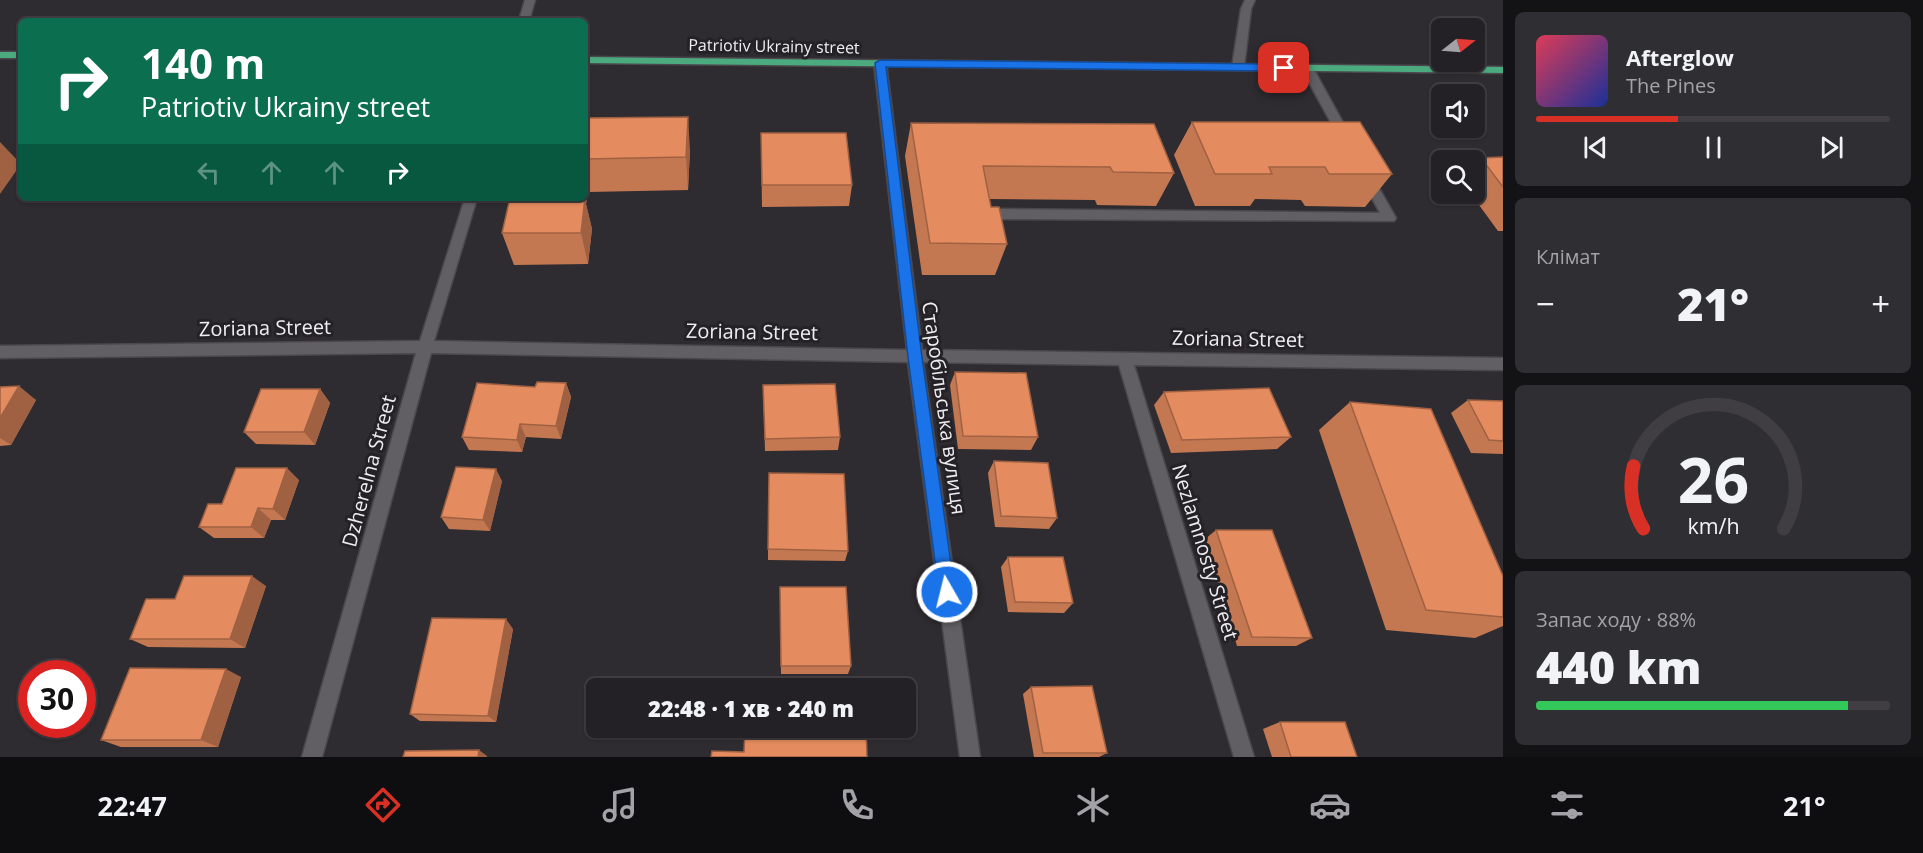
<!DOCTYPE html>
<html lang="uk">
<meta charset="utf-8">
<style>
:root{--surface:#232125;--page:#2f2e32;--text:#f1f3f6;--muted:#a3a3a7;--line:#403e42;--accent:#d93025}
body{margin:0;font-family:"Open Sans",sans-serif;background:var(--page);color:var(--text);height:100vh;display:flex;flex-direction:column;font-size:22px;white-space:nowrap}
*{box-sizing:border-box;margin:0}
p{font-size:20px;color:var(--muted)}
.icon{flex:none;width:33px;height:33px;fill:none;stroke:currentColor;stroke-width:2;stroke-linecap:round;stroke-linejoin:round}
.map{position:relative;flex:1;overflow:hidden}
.details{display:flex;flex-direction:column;gap:12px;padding:12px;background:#131214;width:420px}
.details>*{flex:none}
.hud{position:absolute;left:18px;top:18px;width:570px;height:183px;border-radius:9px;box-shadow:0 2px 4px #0004,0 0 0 2px var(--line);background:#0b6e4f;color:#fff;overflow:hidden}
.needle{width:39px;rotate:73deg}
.tools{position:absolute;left:1431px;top:18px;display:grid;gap:12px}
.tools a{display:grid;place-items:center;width:54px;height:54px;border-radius:9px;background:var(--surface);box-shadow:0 2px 4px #0004,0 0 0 2px var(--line);font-size:30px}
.speed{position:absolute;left:18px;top:660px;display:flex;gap:12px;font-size:30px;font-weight:700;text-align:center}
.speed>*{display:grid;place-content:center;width:78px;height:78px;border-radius:50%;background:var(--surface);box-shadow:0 2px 4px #0004,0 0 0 2px var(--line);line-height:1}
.speed .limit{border:9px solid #d22;background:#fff;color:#111}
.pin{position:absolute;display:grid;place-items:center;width:51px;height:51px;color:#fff;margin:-26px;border-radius:12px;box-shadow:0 3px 9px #0006}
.me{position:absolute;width:66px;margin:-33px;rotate:352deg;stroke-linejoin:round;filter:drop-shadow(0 0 4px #0008)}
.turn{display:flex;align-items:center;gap:21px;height:126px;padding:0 24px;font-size:27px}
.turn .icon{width:78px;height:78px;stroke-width:2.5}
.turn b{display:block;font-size:42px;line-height:51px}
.lanes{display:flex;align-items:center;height:57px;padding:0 24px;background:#0003;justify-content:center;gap:30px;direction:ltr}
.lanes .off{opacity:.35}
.big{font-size:45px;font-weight:800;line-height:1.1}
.details .tile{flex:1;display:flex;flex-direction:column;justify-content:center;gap:9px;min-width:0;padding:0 21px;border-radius:9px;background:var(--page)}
.details .dial{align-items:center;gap:0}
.dial svg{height:156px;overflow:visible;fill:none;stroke:var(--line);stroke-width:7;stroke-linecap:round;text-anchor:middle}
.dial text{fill:var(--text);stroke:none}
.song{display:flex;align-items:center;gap:18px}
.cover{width:72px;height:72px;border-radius:9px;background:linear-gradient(135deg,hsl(350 70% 55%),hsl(230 70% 35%))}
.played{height:6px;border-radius:3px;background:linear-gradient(90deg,var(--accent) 40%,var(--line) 40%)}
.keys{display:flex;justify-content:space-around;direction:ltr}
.heat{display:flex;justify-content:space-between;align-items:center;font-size:33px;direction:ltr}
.charge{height:9px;border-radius:4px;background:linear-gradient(90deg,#34c759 88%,var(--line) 0)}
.trip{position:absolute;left:586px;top:678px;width:330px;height:60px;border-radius:9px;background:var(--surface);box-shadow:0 2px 4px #0004,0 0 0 2px var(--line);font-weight:800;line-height:60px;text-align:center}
.dock{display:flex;height:96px;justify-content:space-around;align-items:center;background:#0e0d0f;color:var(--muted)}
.dock .icon{width:42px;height:42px}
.dock .active{color:var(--accent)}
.dock b{font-size:27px;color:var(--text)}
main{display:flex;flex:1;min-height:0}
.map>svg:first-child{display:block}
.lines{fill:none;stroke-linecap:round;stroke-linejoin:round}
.minor-casing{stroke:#4b484d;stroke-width:3}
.major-casing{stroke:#4b484d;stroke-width:3}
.minor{fill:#625f64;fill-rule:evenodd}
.major{fill:#4baa7e;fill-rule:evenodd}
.wall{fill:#c47852}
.shaded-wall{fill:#a06142}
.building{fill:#e48b5f;stroke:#a06142;stroke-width:1.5}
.route{fill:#1a73e8;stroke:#114b97;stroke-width:1.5}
.labels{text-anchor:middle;stroke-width:6;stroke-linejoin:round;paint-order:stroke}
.far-street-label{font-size:16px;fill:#efedf0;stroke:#252227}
.street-label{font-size:20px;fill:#efedf0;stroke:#252227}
</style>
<main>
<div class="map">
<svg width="1503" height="757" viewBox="0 0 1503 757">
<rect width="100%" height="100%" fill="#2f2c31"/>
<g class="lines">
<!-- minor casing -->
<g class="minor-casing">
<g id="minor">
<path d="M525,0H535L529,21H519Z"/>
<path d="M1245,0H1255L1251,9L1244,67L1238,70L1232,67L1241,9Z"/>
<path d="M880,60L886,63L922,350L1503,358V370L1134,365L1254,757H1234L1119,365L923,362L980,757H960L908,362L431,353L322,757H302L416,353L0,358V346L420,341L465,198H477L434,341L907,350L874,63Z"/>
<path d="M1307,65L1313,68L1352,139L1350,142H1342L1340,139L1301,68Z"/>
<path d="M1366,172L1372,176L1396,218L1394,221L998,219L991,214L998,209L1380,213L1360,176Z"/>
</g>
</g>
<!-- major casing -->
<g class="major-casing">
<g id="major">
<rect x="0" y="52" width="21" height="6"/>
<path d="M585,57L1503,67V73L585,63Z"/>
</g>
</g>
<!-- minor -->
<use href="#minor" class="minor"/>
<!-- major -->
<use href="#major" class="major"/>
</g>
<!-- wall -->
<g class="wall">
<path d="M585,118L690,150L688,190L588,192L586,204L592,229L588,264L514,265L502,233L585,198Z"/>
<path d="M1192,122L1392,174L1365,207L1305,206L1301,200L1255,199L1250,206H1195L1174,155Z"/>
<path d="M911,123L1174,173L1156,206L1097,205L1095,200L989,199L991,207L1007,244L995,275H922L905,156Z"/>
<path d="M761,133L852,185L849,206L762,207Z"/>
<path d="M1503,157V231H1498L1471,194H1474V165L1481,158Z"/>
<path d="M955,372L1038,437L1031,450L958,449L950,385Z"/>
<path d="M566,383L571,397L561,439L526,437L522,452L469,450L462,437L535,387Z"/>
<path d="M763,385L840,437L838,450L765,451Z"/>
<path d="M0,387L36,400L11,445L0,446Z"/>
<path d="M320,389L330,403L315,445L256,444L244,432Z"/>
<path d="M1164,392L1291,437L1277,449L1171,453L1154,405Z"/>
<path d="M1468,400L1503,401V454L1471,453L1451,413Z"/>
<path d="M1350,402L1503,576V626L1475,638L1386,630L1319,430Z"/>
<path d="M994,461L1057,518L1049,529L995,527L988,473Z"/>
<path d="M299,480L285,520H271L264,538H214L199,527L222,504Z"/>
<path d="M502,481L490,531L449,529L441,517Z"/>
<path d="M768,485L848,551L845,561L768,560Z"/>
<path d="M1216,530L1312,638L1296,646H1237L1204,540Z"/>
<path d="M1008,557L1073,603L1064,613L1008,612L1001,567Z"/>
<path d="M266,586L245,648L148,647L130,639L175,599Z"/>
<path d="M780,587L851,666L848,674H781L780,596Z"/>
<path d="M513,629L496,722L420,721L410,714Z"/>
<path d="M241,677L218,747H121L101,740Z"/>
<path d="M1031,687L1107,753L1099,757H1034L1023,694Z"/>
<path d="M1280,722L1357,757H1272L1263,729Z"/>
</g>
<!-- shaded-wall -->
<g class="shaded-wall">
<path d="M688,117L690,150L688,190L686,157Z"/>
<path d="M0,142L21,164L0,194Z"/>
<path d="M585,179L588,192L586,204L592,229L588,264L581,233L585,198Z"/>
<path d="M566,383L571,397L561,439L556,426Z"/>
<path d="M19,386L36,400L11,445L0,438V418Z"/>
<path d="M320,389L330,403L315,445L304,432Z"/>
<path d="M520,424L526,437L522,452L517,440Z"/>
<path d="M287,468L299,480L285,520L273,509Z"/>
<path d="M496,469L502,481L490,531L483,520Z"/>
<path d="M258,508L271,520L264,538L251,527Z"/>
<path d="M252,576L266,586L245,648L230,639Z"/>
<path d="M506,619L513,629L496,722L488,716Z"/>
<path d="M226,669L241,677L218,747L201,740Z"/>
<path d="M479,750L487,756V757H478Z"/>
</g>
<!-- building -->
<g class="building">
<path d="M688,117L686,157L585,159V118Z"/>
<path d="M1192,122H1360L1392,174H1329L1325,167H1269L1272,174H1215Z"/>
<path d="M911,123L1154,124L1174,173L1113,172L1110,167L983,166L991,207H999L1007,244L930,243Z"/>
<path d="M761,133H846L852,185H762Z"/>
<path d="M1503,157V187L1481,158Z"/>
<path d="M510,198H585L581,233H502Z"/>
<path d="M955,372L1026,373L1038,437L963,436Z"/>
<path d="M537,382L566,383L556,426L520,424L517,440L462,437L477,383L535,387Z"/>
<path d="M835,384L840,437L765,439L763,385Z"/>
<path d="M19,386L0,418V387Z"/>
<path d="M1269,388L1291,437L1182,440L1164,392Z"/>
<path d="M261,389H320L304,432H244Z"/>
<path d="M1468,400L1503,401V441L1489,440Z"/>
<path d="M1350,402L1431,409L1503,576V617L1426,610Z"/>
<path d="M994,461L1048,463L1057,518L1001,516Z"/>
<path d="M456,467L496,469L483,520L441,517Z"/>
<path d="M236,468H287L273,509L258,508L251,527H199L208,504H222Z"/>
<path d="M769,473L844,474L848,551L768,549Z"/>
<path d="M1216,530H1272L1312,638L1252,637Z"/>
<path d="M1008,557H1063L1073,603L1015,602Z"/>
<path d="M184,576H252L230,639H130L146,599H175Z"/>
<path d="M780,587H846L851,666H781Z"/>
<path d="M432,618L506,619L488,716L410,714Z"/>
<path d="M130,668L226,669L201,740H101Z"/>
<path d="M1092,686L1107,753H1043L1031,687Z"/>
<path d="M1280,722H1345L1357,757H1291Z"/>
<path d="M745,728H866L867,757H711L712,751L744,752Z"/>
<path d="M479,750L478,757H403L405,751Z"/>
</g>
<!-- route -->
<path class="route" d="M880,60L1284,64L1289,68L1284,71L886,67L922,357L955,592L953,598L947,600L942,598L939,592L908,357L875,63Z"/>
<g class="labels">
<!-- far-street labels -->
<g class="far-street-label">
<text transform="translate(774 46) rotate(1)" y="6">Patriotiv Ukrainy street</text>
</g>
<!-- street labels -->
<g class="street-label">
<text transform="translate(265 328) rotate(-1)" y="7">Zoriana Street</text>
<text transform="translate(752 332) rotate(1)" y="7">Zoriana Street</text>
<text transform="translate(1238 339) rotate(1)" y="7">Zoriana Street</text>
<text transform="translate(944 408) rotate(82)" y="7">Старобільська вулиця</text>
<text transform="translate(369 471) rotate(-75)" y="7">Dzherelna Street</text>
<text transform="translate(1205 552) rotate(73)" y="7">Nezlamnosty Street</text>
</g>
</g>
</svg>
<div class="tools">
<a><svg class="needle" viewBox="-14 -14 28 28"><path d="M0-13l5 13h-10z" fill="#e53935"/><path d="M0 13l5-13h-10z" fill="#a3a3a7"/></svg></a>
<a><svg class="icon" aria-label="sound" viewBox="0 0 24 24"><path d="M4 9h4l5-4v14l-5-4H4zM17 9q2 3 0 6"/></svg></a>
<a><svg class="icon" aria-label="search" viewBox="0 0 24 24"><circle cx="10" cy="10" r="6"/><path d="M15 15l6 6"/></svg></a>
</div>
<div class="speed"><div class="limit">30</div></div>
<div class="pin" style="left:1284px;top:68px;background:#d93025"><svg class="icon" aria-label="arrive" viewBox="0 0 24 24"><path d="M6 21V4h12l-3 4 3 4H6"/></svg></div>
<svg class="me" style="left:947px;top:592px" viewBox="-20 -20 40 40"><circle r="17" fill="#1a73e8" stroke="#fff" stroke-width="3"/><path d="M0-11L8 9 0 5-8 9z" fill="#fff"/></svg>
<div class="trip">22:48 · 1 хв · 240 m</div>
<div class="hud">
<div class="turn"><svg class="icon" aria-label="right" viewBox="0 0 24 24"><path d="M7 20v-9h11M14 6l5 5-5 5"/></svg><div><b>140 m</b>Patriotiv Ukrainy street</div></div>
<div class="lanes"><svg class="icon off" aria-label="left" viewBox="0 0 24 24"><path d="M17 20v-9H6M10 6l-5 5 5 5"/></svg><svg class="icon off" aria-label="ahead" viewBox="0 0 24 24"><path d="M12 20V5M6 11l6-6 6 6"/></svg><svg class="icon off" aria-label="ahead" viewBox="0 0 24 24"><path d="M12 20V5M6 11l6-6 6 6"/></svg><svg class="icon" aria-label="right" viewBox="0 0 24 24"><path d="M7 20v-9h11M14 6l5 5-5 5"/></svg></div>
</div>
</div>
<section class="details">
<div class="tile">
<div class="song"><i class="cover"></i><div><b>Afterglow</b><p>The Pines</p></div></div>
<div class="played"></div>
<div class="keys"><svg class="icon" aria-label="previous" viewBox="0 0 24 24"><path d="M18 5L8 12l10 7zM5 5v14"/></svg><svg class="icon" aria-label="pause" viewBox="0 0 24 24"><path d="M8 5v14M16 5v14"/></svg><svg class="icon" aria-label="next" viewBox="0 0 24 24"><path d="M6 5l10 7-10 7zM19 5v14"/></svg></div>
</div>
<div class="tile"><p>Клімат</p>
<div class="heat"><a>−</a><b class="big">21°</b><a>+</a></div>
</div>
<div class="tile dial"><svg viewBox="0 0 100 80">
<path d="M14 69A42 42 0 1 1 86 69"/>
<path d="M14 69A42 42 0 0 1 9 37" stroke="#d93025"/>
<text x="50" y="56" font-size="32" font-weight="700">26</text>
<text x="50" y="72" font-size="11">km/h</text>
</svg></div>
<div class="tile"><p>Запас ходу · 88%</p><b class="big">440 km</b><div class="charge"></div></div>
</section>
</main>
<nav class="dock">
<b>22:47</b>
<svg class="icon active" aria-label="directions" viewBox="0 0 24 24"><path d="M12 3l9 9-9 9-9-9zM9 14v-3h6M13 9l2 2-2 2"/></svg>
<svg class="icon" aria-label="music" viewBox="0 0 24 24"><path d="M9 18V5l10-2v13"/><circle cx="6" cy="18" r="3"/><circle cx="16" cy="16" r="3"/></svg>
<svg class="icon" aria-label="phone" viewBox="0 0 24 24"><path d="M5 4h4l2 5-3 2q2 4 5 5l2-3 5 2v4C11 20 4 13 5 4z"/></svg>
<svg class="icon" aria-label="climate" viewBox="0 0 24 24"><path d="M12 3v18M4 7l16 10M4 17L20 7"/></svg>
<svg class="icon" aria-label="car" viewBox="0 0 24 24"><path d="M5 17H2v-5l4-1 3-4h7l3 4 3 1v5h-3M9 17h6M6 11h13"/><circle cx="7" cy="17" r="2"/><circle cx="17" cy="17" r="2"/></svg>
<svg class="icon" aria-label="filters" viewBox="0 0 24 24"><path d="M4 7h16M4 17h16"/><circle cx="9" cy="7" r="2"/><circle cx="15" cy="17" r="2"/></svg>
<b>21°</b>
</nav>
